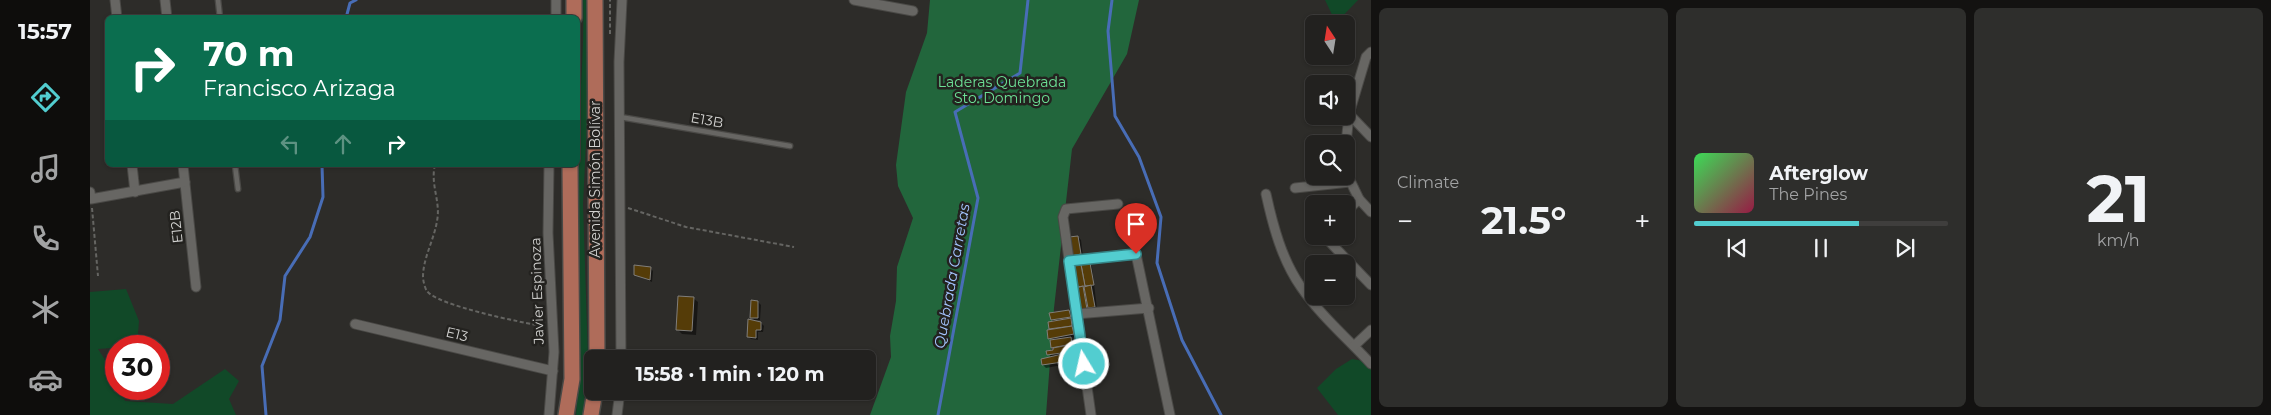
<!DOCTYPE html>
<meta charset="utf-8">
<style>
:root{--surface:#22211f;--page:#2e2e2c;--text:#f1f3f6;--muted:#a2a3a4;--line:#3f3e3d;--accent:#52cdd0}
body{margin:0;font-family:Montserrat,sans-serif;background:var(--page);color:var(--text);height:100vh;display:flex;flex-direction:column;font-size:19px;white-space:nowrap}
*{box-sizing:border-box;margin:0}
p{font-size:16px;color:var(--muted)}
.icon{flex:none;width:28px;height:28px;fill:none;stroke:currentColor;stroke-width:2;stroke-linecap:round;stroke-linejoin:round}
.map{position:relative;flex:1;overflow:hidden}
.details{display:flex;flex-direction:column;gap:8px;padding:8px;background:#131211;width:900px}
.details>*{flex:none}
.guide{position:absolute;left:15px;top:15px;width:475px;height:152px;border-radius:8px;box-shadow:0 1px 4px #0004,0 0 0 1px var(--line);background:#0b6e4f;color:#fff;overflow:hidden}
.needle{width:32px;rotate:348deg}
.fabs{position:absolute;left:1215px;top:15px;display:grid;gap:10px}
.fabs a{display:grid;place-items:center;width:50px;height:50px;border-radius:8px;background:var(--surface);box-shadow:0 1px 4px #0004,0 0 0 1px var(--line);font-size:25px}
.speed{position:absolute;left:15px;top:335px;display:flex;gap:10px;font-size:25px;font-weight:700;text-align:center}
.speed>*{display:grid;place-content:center;width:65px;height:65px;border-radius:50%;background:var(--surface);box-shadow:0 1px 4px #0004,0 0 0 1px var(--line);line-height:1}
.speed .limit{border:8px solid #d22;background:#fff;color:#111}
.pin{position:absolute;display:grid;place-items:center;width:42px;height:42px;color:#fff;margin:-51px -21px;border-radius:50% 50% 50% 0;rotate:-45deg;box-shadow:0 0 5px #0007}
.pin .icon{rotate:45deg}
.me{position:absolute;width:55px;margin:-28px;rotate:351deg;stroke-linejoin:round;filter:drop-shadow(0 0 4px #0008)}
.turn{display:flex;align-items:center;gap:18px;height:105px;padding:0 15px;font-size:22px}
.turn .icon{width:65px;height:65px;stroke-width:2.5}
.turn b{display:block;font-size:35px;line-height:42px}
.lanes{display:flex;align-items:center;height:48px;padding:0 15px;background:#0003;justify-content:center;gap:25px;direction:ltr}
.lanes .off{opacity:.35}
.big{font-size:38px;font-weight:700;line-height:1.1}
.details .card{flex:1;display:flex;flex-direction:column;justify-content:center;gap:8px;min-width:0;padding:0 18px;border-radius:8px;background:var(--page)}
.details .dial{align-items:center;gap:0}
.dial b{font-size:65px;line-height:1}
.song{display:flex;align-items:center;gap:15px}
.cover{width:60px;height:60px;border-radius:8px;background:linear-gradient(135deg,hsl(130 70% 55%),hsl(340 70% 35%))}
.played{height:5px;border-radius:2px;background:linear-gradient(90deg,var(--accent) 65%,var(--line) 65%)}
.keys{display:flex;justify-content:space-around;direction:ltr}
.heat{display:flex;justify-content:space-between;align-items:center;font-size:28px;direction:ltr}
.details .tiles{flex:1;display:grid;gap:8px;grid-template-columns:repeat(3,1fr)}
.trip{position:absolute;left:494px;top:350px;width:292px;height:50px;border-radius:8px;background:var(--surface);box-shadow:0 1px 4px #0004,0 0 0 1px var(--line);font-weight:700;line-height:50px;text-align:center}
main{display:flex;flex:1;min-height:0}
.dock{display:flex;flex-direction:column;width:90px;justify-content:space-around;align-items:center;background:#0e0d0c;color:var(--muted)}
.dock .icon{width:35px;height:35px}
.dock .selected{color:var(--accent)}
.dock b{font-size:22px;color:var(--text)}
.map>svg:first-child{display:block}
.green{fill:#114928}
.forest{fill:#22663c}
.shadow{fill:#0007}
.lines{fill:none;stroke-linecap:round;stroke-linejoin:round}
.stream{stroke:#486db6;stroke-width:3}
.building{fill:#553c08;stroke:#807e7b}
.service-casing{stroke:#4a4946;stroke-width:7}
.minor-casing{stroke:#4a4946;stroke-width:11}
.trunk-casing{stroke:#4a4946;stroke-width:18}
.path{stroke:#656562;stroke-width:2;stroke-dasharray:4 2.5;stroke-linecap:butt}
.service{stroke:#676663;stroke-width:4.5}
.minor{stroke:#676663;stroke-width:9}
.trunk{stroke:#af6c5a;stroke-width:15}
.route-casing{stroke:#358587;stroke-width:12}
.route{stroke:#52cdd0;stroke-width:9}
.labels{text-anchor:middle;stroke-width:5;stroke-linejoin:round;paint-order:stroke}
.park-label{font-size:14px;fill:#6ce095;stroke:#23221f}
.street-label{font-size:14px;fill:#d2d2d0;stroke:#23221f}
.water-label{font-size:15px;font-style:italic;fill:#a3c3fe;stroke:#23221f}
</style>
<main>
<nav class="dock">
<b>15:57</b>
<svg class="icon selected" aria-label="directions" viewBox="0 0 24 24"><path d="M12 3l9 9-9 9-9-9zM9 14v-3h6M13 9l2 2-2 2"/></svg>
<svg class="icon" aria-label="music" viewBox="0 0 24 24"><path d="M9 18V5l10-2v13"/><circle cx="6" cy="18" r="3"/><circle cx="16" cy="16" r="3"/></svg>
<svg class="icon" aria-label="phone" viewBox="0 0 24 24"><path d="M5 4h4l2 5-3 2q2 4 5 5l2-3 5 2v4C11 20 4 13 5 4z"/></svg>
<svg class="icon" aria-label="climate" viewBox="0 0 24 24"><path d="M12 3v18M4 7l16 10M4 17L20 7"/></svg>
<svg class="icon" aria-label="car" viewBox="0 0 24 24"><path d="M5 17H2v-5l4-1 3-4h7l3 4 3 1v5h-3M9 17h6M6 11h13"/><circle cx="7" cy="17" r="2"/><circle cx="17" cy="17" r="2"/></svg>
</nav>
<div class="map">
<svg width="1281" height="415" viewBox="0 0 1281 415">
<rect width="100%" height="100%" fill="#2d2c29"/>
<!-- green -->
<g class="green">
<path d="M493,0H499L498,102L493,204L498,357L493,415H486C494,337 487,258 487,179C487,119 495,60 493,0Z"/>
<path d="M1235,0H1268L1246,23Z"/>
<path d="M36,289L49,321L47,346L8,349C16,362 26,373 26,389H29L35,401L83,404L135,369L149,381L139,399L146,415H0V292Z"/>
<path d="M1262,359L1273,361L1281,367V415H1248L1227,388L1246,369Z"/>
</g>
<!-- forest -->
<path class="forest" d="M840,0H1049L1037,54L982,149L964,308L956,415H780L801,357L800,336L806,301L807,267L823,218L808,186L806,165L816,92L837,33Z"/>
<!-- shadow -->
<g class="shadow">
<path d="M988,237L991,240L993,257L985,258L983,255Z"/>
<path d="M1000,264L1002,267L1007,309L991,312L984,267Z"/>
<path d="M560,268L563,271L562,282L545,274Z"/>
<path d="M603,298L608,302L606,335L592,334L588,330Z"/>
<path d="M668,302L671,305L670,320H664L661,317Z"/>
<path d="M979,311L982,314L986,337L980,338L983,341L988,362L956,368L953,365L961,358L958,352L966,351L962,347V341L960,338L959,323L962,322L961,314Z"/>
<path d="M671,323L674,326L673,332H668V340L661,339L658,337Z"/>
</g>
<g class="lines">
<!-- stream -->
<g class="stream">
<path d="M1022,0L1018,31L1025,116L1049,157L1071,217L1067,263L1092,340L1131,415"/>
<path d="M256,18L260,3L266,0"/>
<path d="M176,415L172,366L190,320L195,276L220,237L233,197L232,165"/>
<path d="M848,415L888,198L865,112L930,73L938,0"/>
</g>
</g>
<!-- building -->
<g class="building">
<path d="M988,236L991,254L981,256L979,237Z"/>
<path d="M1000,263L1004,285L995,286L991,264Z"/>
<path d="M544,265L561,267L560,280L544,275Z"/>
<path d="M991,265L995,286L986,287L982,266Z"/>
<path d="M1001,285L1005,307L998,308L994,287Z"/>
<path d="M993,286L997,309L987,310L986,288Z"/>
<path d="M588,296L604,297L602,331L586,330Z"/>
<path d="M661,300L668,301V318H660Z"/>
<path d="M979,310L981,317L961,320L959,313Z"/>
<path d="M981,318L982,326L959,329L958,322Z"/>
<path d="M658,319L671,322V330H666V338L657,337Z"/>
<path d="M982,326L984,334L958,339L957,330Z"/>
<path d="M981,337L982,344L961,348L960,340Z"/>
<path d="M984,344L985,351L957,355L956,351L963,350V348Z"/>
<path d="M985,351L986,360L952,365L951,359Z"/>
</g>
<g class="lines">
<!-- service casing -->
<g class="service-casing">
<g id="service">
<path d="M128,0L130,18"/>
<path d="M530,117L700,146"/>
<path d="M145,165L148,189"/>
</g>
</g>
<!-- minor casing -->
<g class="minor-casing">
<g id="minor">
<path d="M25,0L27,18"/>
<path d="M75,0L77,18"/>
<path d="M466,0V18"/>
<path d="M764,0L823,11"/>
<path d="M1259,114L1281,137"/>
<path d="M1256,144L1259,114L1276,57L1281,52"/>
<path d="M42,165L45,192"/>
<path d="M93,165L106,287"/>
<path d="M1256,172L1269,199L1281,212"/>
<path d="M1205,188L1260,182"/>
<path d="M0,192L1,199L95,182"/>
<path d="M1176,194C1183,226 1192,260 1211,287C1230,315 1258,339 1281,364"/>
<path d="M1256,212L1269,199"/>
<path d="M1234,236L1281,285"/>
<path d="M979,261L1046,254L1080,415"/>
<path d="M986,314L1059,308"/>
<path d="M265,324L463,371"/>
<path d="M1264,346L1281,330"/>
<path d="M531,359L529,62L532,0"/>
<path d="M459,415L464,352L458,233L459,165"/>
<path d="M527,415L530,391"/>
<path d="M1001,415L973,217L976,209L1028,204"/>
</g>
</g>
<!-- trunk casing -->
<g class="trunk-casing">
<g id="trunk">
<path d="M484,0V18"/>
<path d="M505,0L507,359"/>
<path d="M476,415L482,379L480,165"/>
<path d="M501,415L505,391"/>
</g>
</g>
<!-- path -->
<g class="path">
<path d="M520,34V0"/>
<path d="M345,165C340,184 351,202 347,221C344,240 333,258 333,277C333,280 335,289 337,291C346,305 433,323 453,326"/>
<path d="M2,208L8,276"/>
<path d="M538,208L596,227L704,247"/>
</g>
<!-- service -->
<use href="#service" class="service"/>
<!-- minor -->
<use href="#minor" class="minor"/>
<!-- trunk -->
<use href="#trunk" class="trunk"/>
</g>
<g class="lines">
<!-- route casing -->
<g class="route-casing">
<path id="route" d="M994,364L979,261L1046,254"/>
</g>
<!-- route -->
<use href="#route" class="route"/>
</g>
<g class="labels">
<!-- park labels -->
<g class="park-label">
<text x="912" y="87">Laderas Quebrada<tspan x="912" dy="16">Sto. Domingo</tspan></text>
</g>
<!-- street labels -->
<g class="street-label">
<text transform="translate(617 120) rotate(10)" y="5">E13B</text>
<text transform="translate(505 179) rotate(-90)" y="5">Avenida Simón Bolívar</text>
<text transform="translate(86 227) rotate(-96)" y="5">E12B</text>
<text transform="translate(447 291) rotate(-92)" y="5">Javier Espinoza</text>
<text transform="translate(367 334) rotate(14)" y="5">E13</text>
</g>
<!-- water labels -->
<g class="water-label">
<text transform="translate(862 276) rotate(-80)" y="5">Quebrada Carretas</text>
</g>
</g>
</svg>
<div class="fabs">
<a><svg class="needle" viewBox="-14 -14 28 28"><path d="M0-13l5 13h-10z" fill="#e53935"/><path d="M0 13l5-13h-10z" fill="#a2a3a4"/></svg></a>
<a><svg class="icon" aria-label="sound" viewBox="0 0 24 24"><path d="M4 9h4l5-4v14l-5-4H4zM17 9q2 3 0 6"/></svg></a>
<a><svg class="icon" aria-label="search" viewBox="0 0 24 24"><circle cx="10" cy="10" r="6"/><path d="M15 15l6 6"/></svg></a>
<a>+</a>
<a>−</a>
</div>
<div class="speed"><div class="limit">30</div></div>
<div class="pin" style="left:1046px;top:254px;background:#d93025"><svg class="icon" aria-label="arrive" viewBox="0 0 24 24"><path d="M6 21V4h12l-3 4 3 4H6"/></svg></div>
<svg class="me" style="left:994px;top:364px" viewBox="-20 -20 40 40"><circle r="17" fill="#52cdd0" stroke="#fff" stroke-width="3"/><path d="M0-11L8 9 0 5-8 9z" fill="#fff"/></svg>
<div class="trip">15:58 · 1 min · 120 m</div>
<div class="guide">
<div class="turn"><svg class="icon" aria-label="right" viewBox="0 0 24 24"><path d="M7 20v-9h11M14 6l5 5-5 5"/></svg><div><b>70 m</b>Francisco Arizaga</div></div>
<div class="lanes"><svg class="icon off" aria-label="left" viewBox="0 0 24 24"><path d="M17 20v-9H6M10 6l-5 5 5 5"/></svg><svg class="icon off" aria-label="ahead" viewBox="0 0 24 24"><path d="M12 20V5M6 11l6-6 6 6"/></svg><svg class="icon" aria-label="right" viewBox="0 0 24 24"><path d="M7 20v-9h11M14 6l5 5-5 5"/></svg></div>
</div>
</div>
<section class="details">
<div class="tiles">
<div class="card"><p>Climate</p>
<div class="heat"><a>−</a><b class="big">21.5°</b><a>+</a></div>
</div>
<div class="card">
<div class="song"><i class="cover"></i><div><b>Afterglow</b><p>The Pines</p></div></div>
<div class="played"></div>
<div class="keys"><svg class="icon" aria-label="previous" viewBox="0 0 24 24"><path d="M18 5L8 12l10 7zM5 5v14"/></svg><svg class="icon" aria-label="pause" viewBox="0 0 24 24"><path d="M8 5v14M16 5v14"/></svg><svg class="icon" aria-label="next" viewBox="0 0 24 24"><path d="M6 5l10 7-10 7zM19 5v14"/></svg></div>
</div>
<div class="card dial"><b>21</b><p>km/h</p></div>
</div>
</section>
</main>
